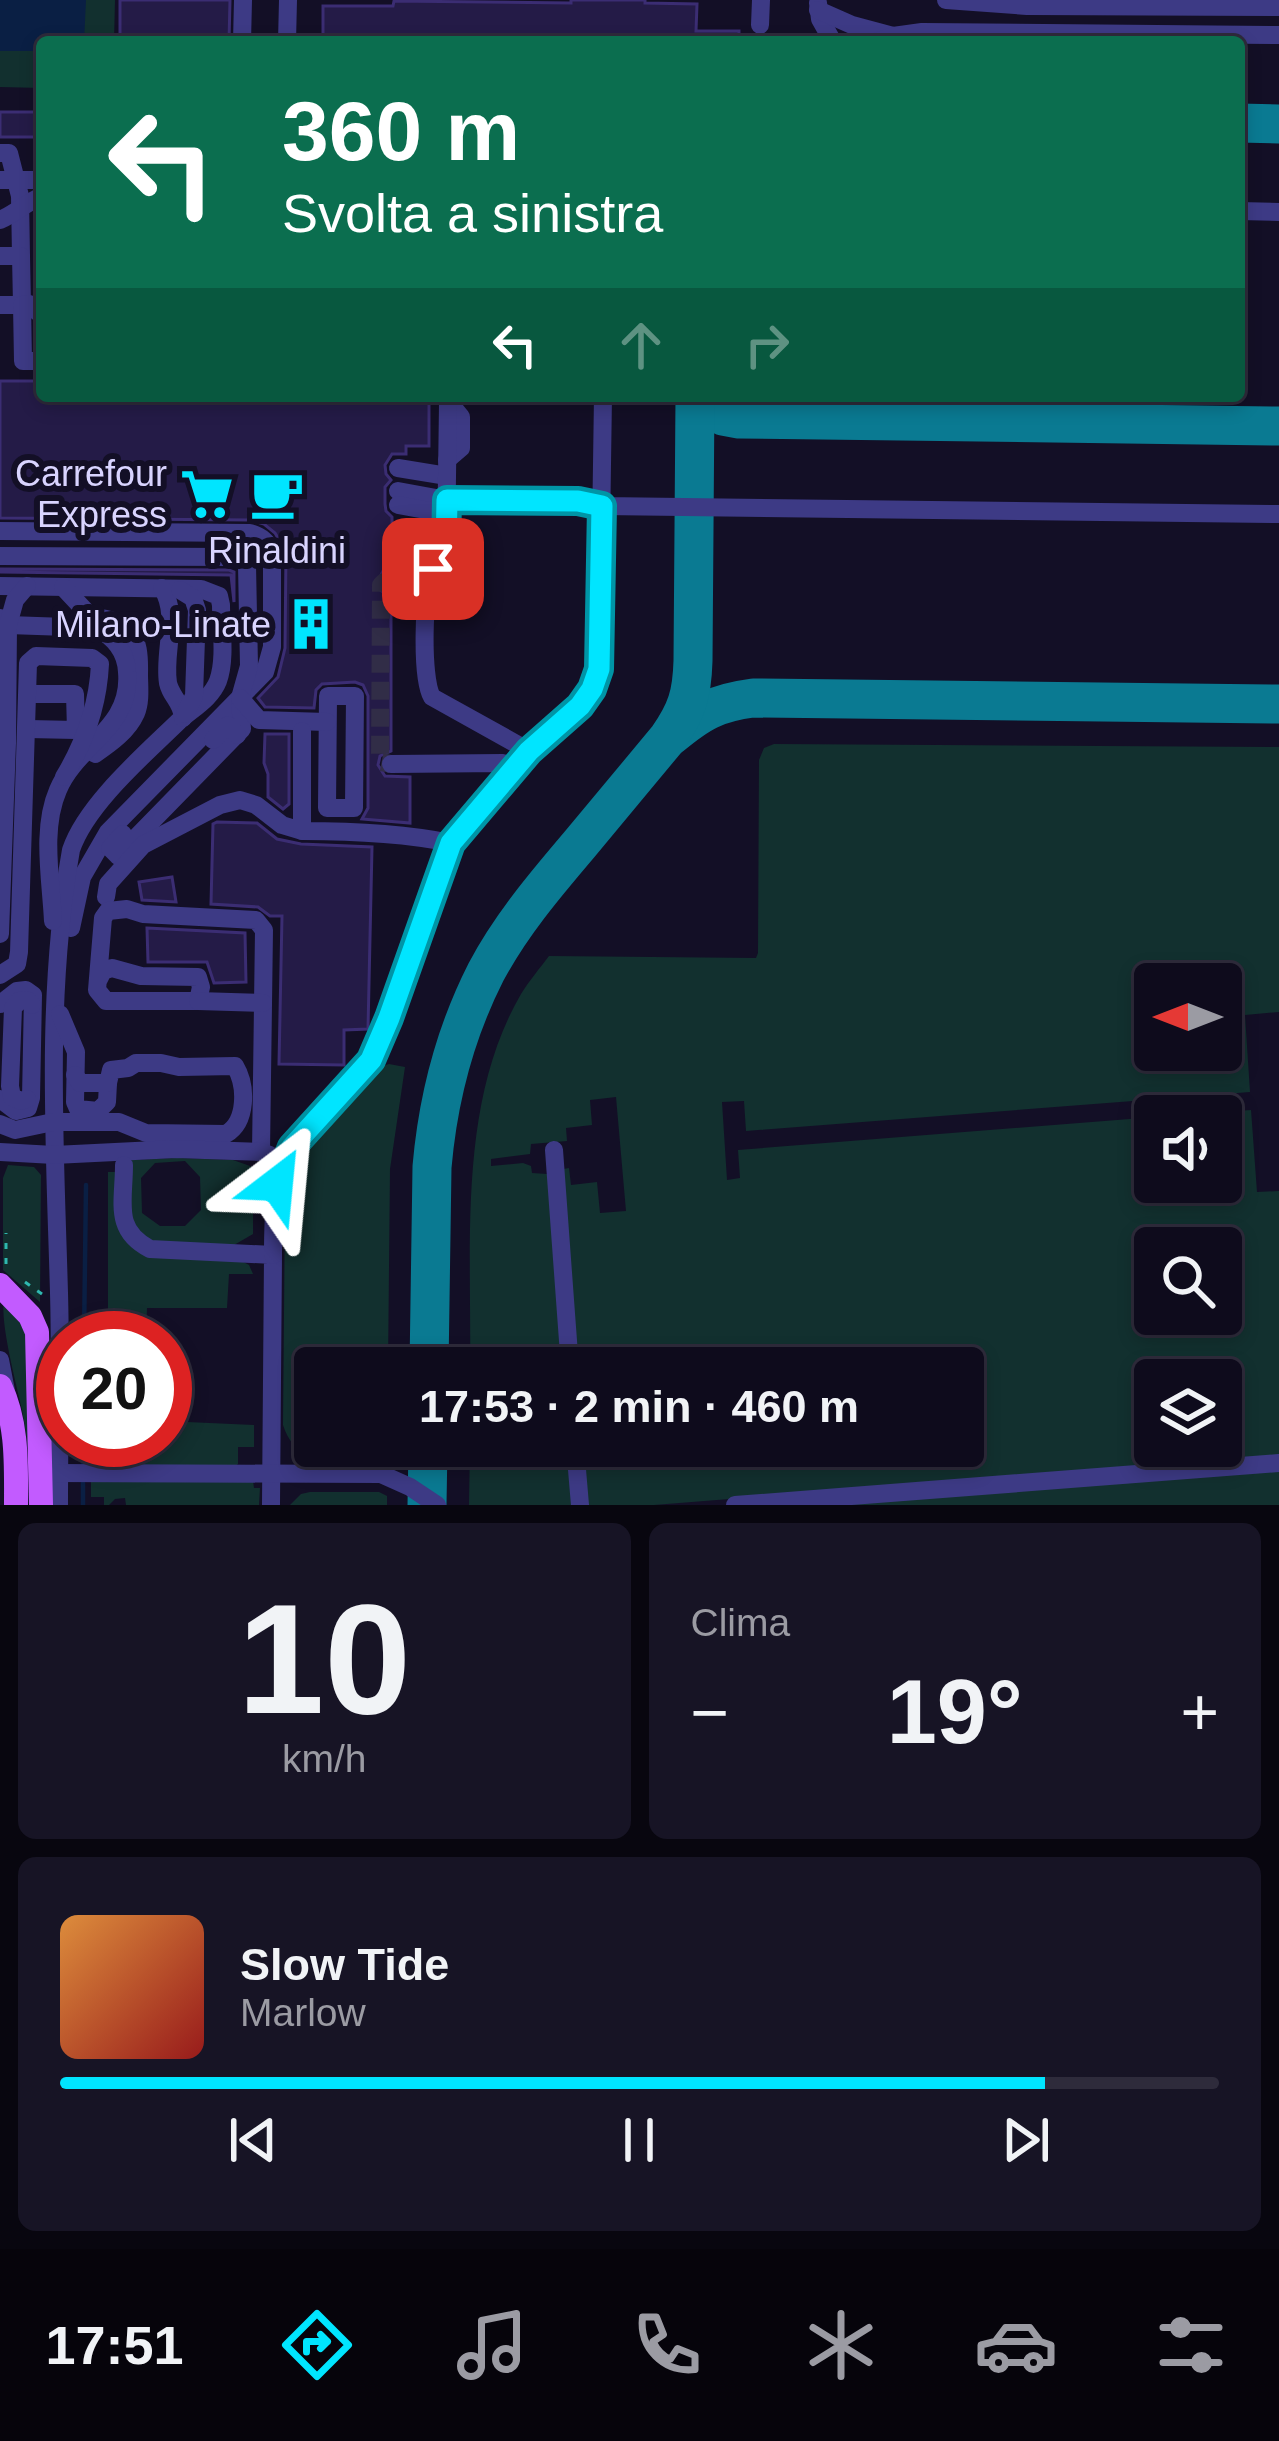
<!DOCTYPE html>
<html lang="it">
<meta charset="utf-8">
<style>
:root{--surface:#0e0b1c;--page:#171425;--text:#f1f3f6;--muted:#9b9ba3;--line:#2e2b3b;--accent:#00e5ff}
body{margin:0;font-family:Arial,sans-serif;background:var(--page);color:var(--text);height:100vh;display:flex;flex-direction:column;font-size:45px;white-space:nowrap}
*{box-sizing:border-box;margin:0}
p{font-size:39px;color:var(--muted)}
.icon{flex:none;width:66px;height:66px;fill:none;stroke:currentColor;stroke-width:2;stroke-linecap:round;stroke-linejoin:round}
.map{position:relative;height:1505px;overflow:hidden}
.drawer{display:flex;flex-direction:column;gap:18px;padding:18px;background:#08060f;flex:1}
.drawer>*{flex:none}
.hud{position:absolute;left:36px;top:36px;width:1209px;height:366px;border-radius:12px;box-shadow:0 6px 18px #0003,0 0 0 3px var(--line);background:#0b6e4f;color:#fff;overflow:hidden}
.needle{width:78px;rotate:270deg}
.buttons{position:absolute;left:1134px;top:963px;display:grid;gap:24px}
.buttons a{display:grid;place-items:center;width:108px;height:108px;border-radius:12px;background:var(--surface);box-shadow:0 6px 18px #0003,0 0 0 3px var(--line);font-size:60px}
.speed{position:absolute;left:36px;top:1311px;display:flex;gap:24px;font-size:60px;font-weight:700;text-align:center}
.speed>*{display:grid;place-content:center;width:156px;height:156px;border-radius:50%;background:var(--surface);box-shadow:0 6px 18px #0003,0 0 0 3px var(--line);line-height:1}
.speed .limit{border:18px solid #d22;background:#fff;color:#111}
.pin{position:absolute;display:grid;place-items:center;width:102px;height:102px;color:#fff;margin:-51px;border-radius:24px;box-shadow:0 6px 18px #0006}
.me{position:absolute;width:132px;margin:-66px;rotate:29deg;stroke-linejoin:round;filter:drop-shadow(0 0 9px #0008)}
.turn{display:flex;align-items:center;gap:42px;height:252px;padding:0 48px;font-size:54px}
.turn .icon{width:156px;height:156px;stroke-width:2.5}
.turn b{display:block;font-size:84px;line-height:102px}
.lanes{display:flex;align-items:center;height:114px;padding:0 48px;background:#0003;justify-content:center;gap:60px;direction:ltr}
.lanes .off{opacity:.35}
.big{font-size:90px;font-weight:800;line-height:1.1}
.drawer .card{flex:1;display:flex;flex-direction:column;justify-content:center;gap:18px;min-width:0;padding:0 42px;border-radius:18px;background:var(--page)}
.drawer .dial{align-items:center;gap:0}
.dial b{font-size:156px;line-height:1}
.song{display:flex;align-items:center;gap:36px}
.cover{width:144px;height:144px;border-radius:18px;background:linear-gradient(135deg,hsl(30 70% 55%),hsl(0 70% 35%))}
.played{height:12px;border-radius:6px;background:linear-gradient(90deg,var(--accent) 85%,var(--line) 85%)}
.keys{display:flex;justify-content:space-around;direction:ltr}
.heat{display:flex;justify-content:space-between;align-items:center;font-size:66px;direction:ltr}
.drawer .tiles{flex:1;display:grid;gap:18px;grid-template-columns:1fr 1fr}
.card:last-child{grid-column:span 2}
.trip{position:absolute;left:294px;top:1347px;width:690px;height:120px;border-radius:12px;background:var(--surface);box-shadow:0 6px 18px #0003,0 0 0 3px var(--line);font-weight:800;line-height:120px;text-align:center}
.tabs{display:flex;height:192px;justify-content:space-around;align-items:center;background:#06040b;color:var(--muted)}
.tabs .icon{width:84px;height:84px}
.tabs .active{color:var(--accent)}
.tabs b{font-size:54px;color:var(--text)}
.map>svg:first-child{display:block}
.green{fill:#12302f;fill-rule:evenodd}
.water{fill:#0a1f44}
.lines{fill:none;stroke-linecap:round;stroke-linejoin:round}
.stream{stroke:#0a1f44;stroke-width:4.5}
.taxiway{stroke:#0a7a92;stroke-width:39}
.building{fill:#241b47;stroke:#3b2d73;stroke-width:3}
.minor-tunnel{stroke:#312d47;stroke-width:18;stroke-dasharray:18 9;stroke-linecap:butt}
.path{stroke:#2fb8b0;stroke-width:3;stroke-dasharray:6 9;stroke-linecap:butt}
.minor{stroke:#3d3a85;stroke-width:18}
.major{stroke:#c25bff;stroke-width:24}
.route-casing{stroke:#0095a6;stroke-width:30}
.route{stroke:#00e5ff;stroke-width:21}
.labels{text-anchor:middle;stroke-width:12;stroke-linejoin:round;paint-order:stroke}
.poi-label{font-size:36px;fill:#d9d4ff;stroke:#130f26;text-anchor:end}
</style>
<div class="map">
<svg width="1279" height="1505" viewBox="0 0 1279 1505">
<rect width="100%" height="100%" fill="#130f26"/>
<!-- green -->
<g class="green">
<path d="M0,0H115L114,42H42V88L0,87Z"/>
<path d="M774,744L1279,747V1012L1245,1015L1250,1092L746,1131L744,1101L722,1102L727,1180L740,1178L738,1150L1155,1117V1182H1221V1116H1174L1251,1110L1257,1192L1279,1191V1455L654,1505H585L579,1446H963V1368H574L558,1170L569,1168L571,1185L597,1182L600,1213L626,1211L616,1097L590,1100L592,1125L566,1128L567,1141L531,1144L530,1154L491,1159V1166L523,1163L531,1166L532,1173L547,1174L553,1185L566,1368H470C472,1246 457,1104 521,994C529,981 540,968 549,956L756,958L758,953L759,760L764,748ZM1155,984H1221V1050H1155ZM1155,1248H1221V1314H1155ZM1155,1380H1221V1446H1155Z"/>
<path d="M389,1064L405,1067L390,1169L388,1368H315V1446H387V1459C344,1459 299,1474 283,1425L285,1199L292,1174L303,1152L383,1066Z"/>
<path d="M177,1158L233,1160L253,1167V1234L234,1245L155,1244L131,1229L129,1164L132,1160ZM185,1161L200,1177L201,1210L185,1226H160L142,1213L141,1178L155,1163Z"/>
<path d="M8,1165L34,1167L41,1175L40,1302L3,1270V1178Z"/>
<path d="M108,1172H119L122,1235L236,1258L249,1265L253,1274H229L227,1308H147L146,1338H108Z"/>
<path d="M4,1299L26,1330L30,1467C28,1448 26,1429 22,1410C16,1382 0,1324 4,1299Z"/>
<path d="M165,1421L254,1425V1447H238V1464L234,1467H108V1440H165Z"/>
<path d="M470,1446H571L574,1505H469Z"/>
<path d="M1279,1468V1505H795Z"/>
<path d="M91,1480L253,1481L254,1488H260L259,1505H126L125,1498L115,1499L109,1505H104V1497H91Z"/>
<path d="M310,1492H379L387,1496V1505H290L301,1494Z"/>
</g>
<!-- water -->
<path class="water" d="M0,0H86L84,42H42V51H0Z"/>
<g class="lines">
<!-- stream -->
<g class="stream">
<path d="M84,1338L86,1185"/>
<path d="M83,1463V1440"/>
<path d="M83,1505V1483"/>
</g>
<!-- taxiway -->
<g class="taxiway">
<path d="M1239,123L1279,124"/>
<path d="M703,396L723,416L739,419L1279,426"/>
<path d="M671,736C700,712 715,703 753,698L1279,704"/>
<path d="M429,1368L432,1167C438,1098 455,1033 486,972C511,925 545,885 579,845C609,809 638,774 668,738C687,711 692,694 693,661L695,396"/>
<path d="M427,1505L428,1446"/>
</g>
</g>
<!-- building -->
<g class="building">
<path d="M120,0H230L229,42H120Z"/>
<path d="M571,0H645V3L697,4L696,31H739V42H323V6H393L394,1L571,3Z"/>
<rect x="0" y="112" width="42" height="25"/>
<path d="M0,381H42V396H429V446H406V454H392L385,465L386,474L391,480L385,487V504L386,511L392,517V568L383,571L378,581L380,590L391,596V751L380,756L378,765L385,776L410,777V823L362,819L368,808V696L363,685L355,682L322,684L316,690L314,708L265,707L258,698L278,677L285,648L286,552L275,533L264,524L250,520L0,518Z"/>
<path d="M0,569L229,570L234,572V602L231,575L0,572Z"/>
<path d="M265,734H289V804L283,809L268,797V774L264,763Z"/>
<path d="M217,822L257,823L277,839L301,844L372,847L368,1029L344,1030V1065L279,1064L282,916H270L258,907L211,904L213,824Z"/>
<path d="M172,877L176,902L142,900L139,882Z"/>
<path d="M147,928L245,933L246,982L214,983L207,962H148Z"/>
</g>
<g class="lines">
<!-- minor-tunnel -->
<path class="minor-tunnel" d="M391,582H384L381,585L380,758L381,762L391,764"/>
<!-- path -->
<g class="path">
<path d="M6,1264V1233"/>
<path d="M25,1282L42,1294"/>
</g>
<!-- minor -->
<g class="minor">
<path d="M946,0L1027,6L1279,7"/>
<path d="M818,3L820,19L833,42"/>
<path d="M818,10L852,25L893,36"/>
<path d="M760,25L761,0"/>
<path d="M242,42L243,0"/>
<path d="M287,42L288,0"/>
<path d="M875,42L893,36L922,32L1279,35"/>
<path d="M0,153H9L20,196L21,256"/>
<path d="M0,180H42"/>
<path d="M1239,211L1279,212"/>
<path d="M0,220C16,213 27,202 42,196"/>
<path d="M0,256H21L22,305H0"/>
<path d="M42,316L29,304L22,305L23,361H42"/>
<path d="M447,460L461,448V417L448,401"/>
<path d="M398,468L447,476"/>
<path d="M398,491L447,500L578,501L602,506L1279,514"/>
<path d="M398,505L447,514"/>
<path d="M0,531L250,533C262,537 267,541 272,552V647L265,672L108,832L82,877L71,928"/>
<path d="M0,556L230,557L240,559L247,565L249,666L240,698L242,729L118,856L110,848L123,834"/>
<path d="M433,569C423,590 421,678 432,697L529,751"/>
<path d="M391,582C419,583 431,572 446,551L448,403"/>
<path d="M0,586L201,589L219,596L221,605C221,628 226,659 218,681C211,699 192,709 179,721C144,755 86,805 71,850C45,996 55,1146 59,1293C61,1363 59,1434 59,1505"/>
<path d="M63,587L91,617C132,620 140,635 139,674C139,686 141,701 136,713C128,731 111,743 95,754"/>
<path d="M162,588C180,616 163,652 168,683C171,697 182,702 183,718"/>
<path d="M180,590L193,598L197,610L194,696L185,714"/>
<path d="M0,618L8,625L96,628C114,637 126,651 127,672C132,729 77,744 58,790C41,829 51,879 53,921"/>
<path d="M28,694H75L76,730L28,729"/>
<path d="M328,696H355L354,808H327Z"/>
<path d="M240,698L259,720L327,722"/>
<path d="M213,740L228,725L237,735"/>
<path d="M391,764L503,763L511,771"/>
<path d="M451,843C475,813 499,783 525,755C553,725 584,710 599,669L603,396"/>
<path d="M106,897L108,884L143,845L220,805L240,800L256,805L282,825L302,831"/>
<path d="M0,934L7,743L8,625L15,600L27,586"/>
<path d="M0,975L17,964L19,952L28,663L36,656L92,658L100,664C98,706 85,742 64,777"/>
<path d="M98,981L103,971L112,968L141,976L198,977L201,987L198,1001H106L97,990L103,918L108,911L127,909L143,914L256,920L264,930L261,1152"/>
<path d="M198,1001L263,1003"/>
<path d="M0,1004L17,991L26,990L33,995L31,1098L28,1108L16,1111L0,1099"/>
<path d="M60,1014L76,1052L75,1102L78,1109L98,1111L107,1102L108,1083"/>
<path d="M27,1099L21,1101L12,1097L10,1086L13,1008L19,1001L27,1000L32,1005"/>
<path d="M0,1124L15,1130L53,1122H119L146,1133L226,1134C247,1122 247,1086 235,1066L179,1067L161,1063H136L128,1068L111,1070L108,1083H80L75,1075"/>
<path d="M554,1150L570,1368"/>
<path d="M0,1152L54,1155L176,1149L261,1152L270,1155"/>
<path d="M124,1165C124,1202 113,1230 150,1249L273,1255L271,1505"/>
<path d="M273,1255C273,1216 273,1182 292,1147L371,1060L390,1018L451,843C402,833 352,831 302,831V731"/>
<path d="M0,1360L7,1396"/>
<path d="M575,1446L580,1505"/>
<path d="M47,1473L381,1474L410,1487L437,1505"/>
<path d="M735,1505L1279,1463"/>
</g>
<!-- major -->
<g class="major">
<path d="M0,1285L30,1316L37,1332L41,1505"/>
<path d="M0,1386C18,1424 16,1464 16,1505"/>
</g>
</g>
<g class="lines">
<!-- route casing -->
<g class="route-casing">
<path id="route" d="M277,1184L292,1147L371,1060L389,1018L451,843L529,751L580,706L592,689L599,669L602,506L578,501L447,500L446,550L433,569"/>
</g>
<!-- route -->
<use href="#route" class="route"/>
</g>
<!-- icons -->
<defs>
<g id="supermarket-bare" transform="scale(4.14)"><path d="M-6-5.5h2.5l.6 2H6L4.5 2H-2.5L-4.4-4H-6ZM-1.5 3.2a1.3 1.3 0 1 0 .1 0ZM3 3.2a1.3 1.3 0 1 0 .1 0Z" fill="#00e5ff" stroke="#130f26" stroke-width="2.5" paint-order="stroke"/></g>
<g id="cafe-bare" transform="scale(4.14)"><path d="M-5.5-4.5H6V0H3Q3 3.5 0 3.5H-2.5Q-5.5 3.5-5.5 0ZM3-3.2v2h1.7v-2ZM-6 4.5H4V6H-6Z" fill="#00e5ff" stroke="#130f26" stroke-width="2.5" paint-order="stroke"/></g>
<g id="building-bare" transform="scale(4.14)"><path d="M-4-6H4V6H1V3H-1V6H-4ZM-2.5-4.3h1.7v1.8h-1.7ZM.8-4.3h1.7v1.8H.8ZM-2.5-1h1.7V.8h-1.7ZM.8-1h1.7V.8H.8Z" fill="#00e5ff" stroke="#130f26" stroke-width="2.5" paint-order="stroke"/></g>
</defs>
<g fill-rule="evenodd">
<use href="#supermarket-bare" x="207" y="494"/>
<use href="#cafe-bare" x="277" y="494"/>
<use href="#building-bare" x="311" y="624"/>
</g>
<g class="labels">
<!-- poi labels -->
<g class="poi-label">
<text x="167" y="486">Carrefour<tspan x="167" dy="41">Express</tspan></text>
<text x="277" y="563" text-anchor="middle">Rinaldini</text>
<text x="271" y="637">Milano-Linate</text>
</g>
</g>
</svg>
<div class="buttons">
<a><svg class="needle" viewBox="-14 -14 28 28"><path d="M0-13l5 13h-10z" fill="#e53935"/><path d="M0 13l5-13h-10z" fill="#9b9ba3"/></svg></a>
<a><svg class="icon" aria-label="sound" viewBox="0 0 24 24"><path d="M4 9h4l5-4v14l-5-4H4zM17 9q2 3 0 6"/></svg></a>
<a><svg class="icon" aria-label="search" viewBox="0 0 24 24"><circle cx="10" cy="10" r="6"/><path d="M15 15l6 6"/></svg></a>
<a><svg class="icon" aria-label="layers" viewBox="0 0 24 24"><path d="M12 4l9 5-9 5-9-5zM3 14l9 5 9-5"/></svg></a>
</div>
<div class="speed"><div class="limit">20</div></div>
<div class="pin" style="left:433px;top:569px;background:#d93025"><svg class="icon" aria-label="arrive" viewBox="0 0 24 24"><path d="M6 21V4h12l-3 4 3 4H6"/></svg></div>
<svg class="me" style="left:277px;top:1184px" viewBox="-20 -20 40 40"><path d="M0-17L14 15 0 8-14 15z" fill="#00e5ff" stroke="#fff" stroke-width="4"/></svg>
<div class="trip">17:53 · 2 min · 460 m</div>
<div class="hud">
<div class="turn"><svg class="icon" aria-label="left" viewBox="0 0 24 24"><path d="M17 20v-9H6M10 6l-5 5 5 5"/></svg><div><b>360 m</b>Svolta a sinistra</div></div>
<div class="lanes"><svg class="icon" aria-label="left" viewBox="0 0 24 24"><path d="M17 20v-9H6M10 6l-5 5 5 5"/></svg><svg class="icon off" aria-label="ahead" viewBox="0 0 24 24"><path d="M12 20V5M6 11l6-6 6 6"/></svg><svg class="icon off" aria-label="right" viewBox="0 0 24 24"><path d="M7 20v-9h11M14 6l5 5-5 5"/></svg></div>
</div>
</div>
<section class="drawer">
<div class="tiles">
<div class="card dial"><b>10</b><p>km/h</p></div>
<div class="card"><p>Clima</p>
<div class="heat"><a>−</a><b class="big">19°</b><a>+</a></div>
</div>
<div class="card">
<div class="song"><i class="cover"></i><div><b>Slow Tide</b><p>Marlow</p></div></div>
<div class="played"></div>
<div class="keys"><svg class="icon" aria-label="previous" viewBox="0 0 24 24"><path d="M18 5L8 12l10 7zM5 5v14"/></svg><svg class="icon" aria-label="pause" viewBox="0 0 24 24"><path d="M8 5v14M16 5v14"/></svg><svg class="icon" aria-label="next" viewBox="0 0 24 24"><path d="M6 5l10 7-10 7zM19 5v14"/></svg></div>
</div>
</div>
</section>
<nav class="tabs">
<b>17:51</b>
<svg class="icon active" aria-label="directions" viewBox="0 0 24 24"><path d="M12 3l9 9-9 9-9-9zM9 14v-3h6M13 9l2 2-2 2"/></svg>
<svg class="icon" aria-label="music" viewBox="0 0 24 24"><path d="M9 18V5l10-2v13"/><circle cx="6" cy="18" r="3"/><circle cx="16" cy="16" r="3"/></svg>
<svg class="icon" aria-label="phone" viewBox="0 0 24 24"><path d="M5 4h4l2 5-3 2q2 4 5 5l2-3 5 2v4C11 20 4 13 5 4z"/></svg>
<svg class="icon" aria-label="climate" viewBox="0 0 24 24"><path d="M12 3v18M4 7l16 10M4 17L20 7"/></svg>
<svg class="icon" aria-label="car" viewBox="0 0 24 24"><path d="M5 17H2v-5l4-1 3-4h7l3 4 3 1v5h-3M9 17h6M6 11h13"/><circle cx="7" cy="17" r="2"/><circle cx="17" cy="17" r="2"/></svg>
<svg class="icon" aria-label="filters" viewBox="0 0 24 24"><path d="M4 7h16M4 17h16"/><circle cx="9" cy="7" r="2"/><circle cx="15" cy="17" r="2"/></svg>
</nav>
